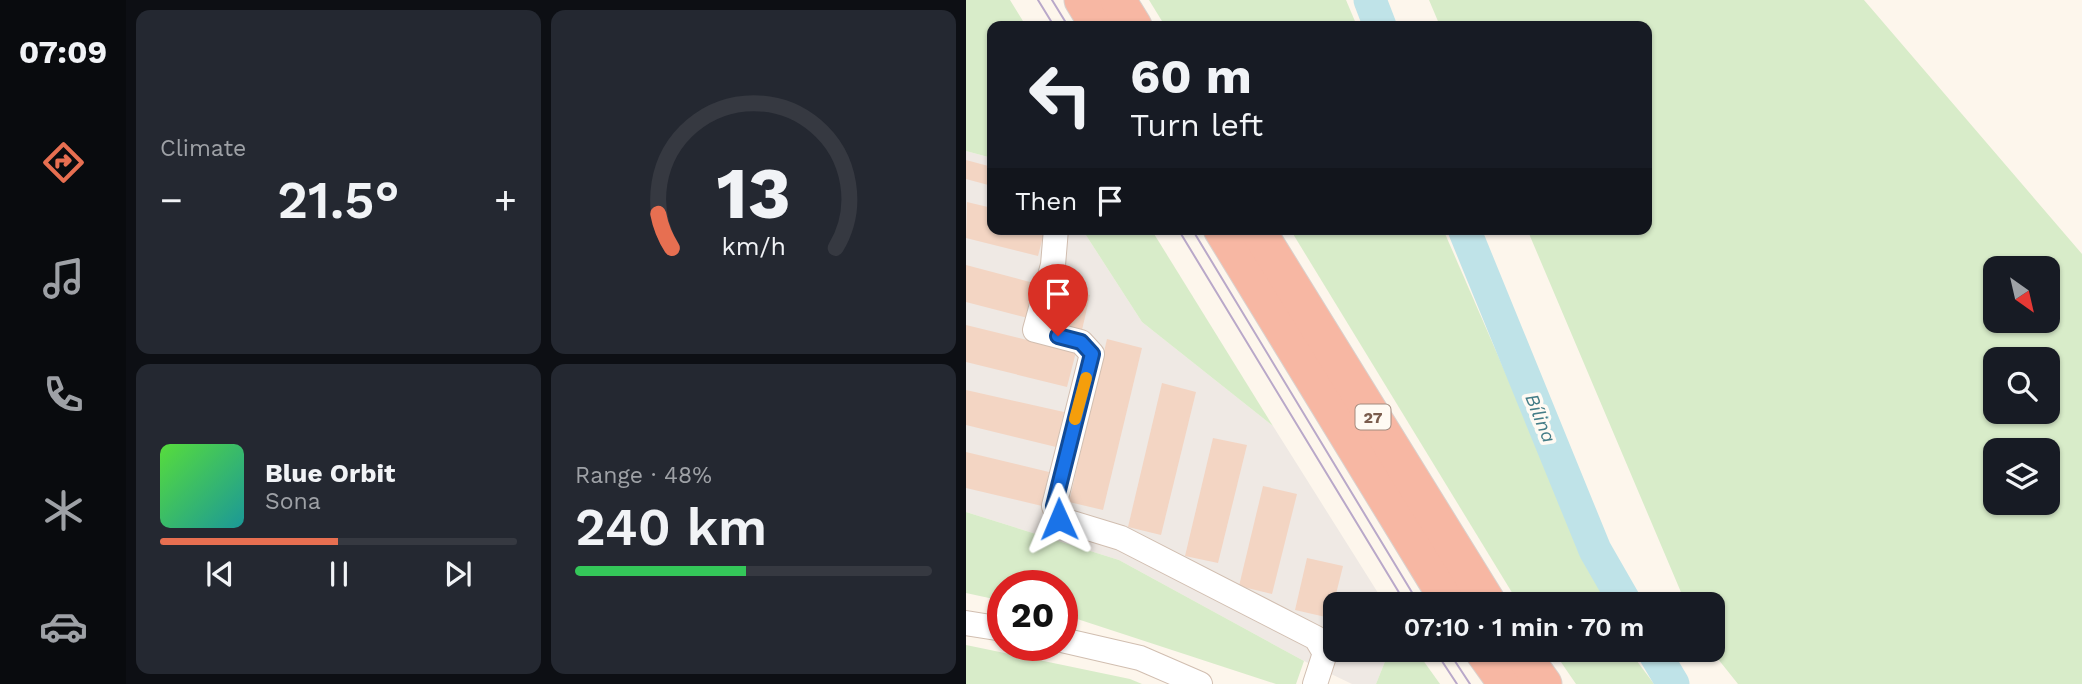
<!DOCTYPE html>
<meta charset="utf-8">
<style>
:root{--surface:#171b24;--page:#242831;--text:#f1f3f6;--muted:#9ea1a6;--line:#363941;--accent:#e76f51}
body{margin:0;font-family:"Work Sans",sans-serif;background:var(--page);color:var(--text);height:100vh;display:flex;flex-direction:column;font-size:26px;white-space:nowrap}
*{box-sizing:border-box;margin:0}
p{font-size:23px;color:var(--muted)}
.icon{flex:none;width:38px;height:38px;fill:none;stroke:currentColor;stroke-width:2;stroke-linecap:round;stroke-linejoin:round}
.map{position:relative;flex:1;overflow:hidden}
.panel{display:flex;flex-direction:column;gap:10px;padding:10px;background:#0d0f14;width:840px}
.panel>*{flex:none}
.banner{position:absolute;left:21px;top:21px;width:665px;height:214px;border-radius:14px;box-shadow:0 2px 5px #0004;background:#171b24;color:var(--text);overflow:hidden}
.needle{width:46px;rotate:146deg}
.tools{position:absolute;left:1017px;top:256px;display:grid;gap:14px}
.tools a{display:grid;place-items:center;width:77px;height:77px;border-radius:14px;background:var(--surface);box-shadow:0 2px 5px #0004;font-size:35px}
.speed{position:absolute;left:21px;top:570px;display:flex;gap:14px;font-size:35px;font-weight:700;text-align:center}
.speed>*{display:grid;place-content:center;width:91px;height:91px;border-radius:50%;background:var(--surface);box-shadow:0 2px 5px #0004;line-height:1}
.speed .limit{border:10px solid #d22;background:#fff;color:#111}
.pin{position:absolute;display:grid;place-items:center;width:60px;height:60px;color:#fff;margin:-72px -30px;border-radius:50% 50% 50% 0;rotate:-45deg;box-shadow:0 0 7px #0007}
.pin .icon{rotate:45deg}
.me{position:absolute;width:77px;margin:-38px;rotate:359deg;stroke-linejoin:round;filter:drop-shadow(0 0 5px #0008)}
.turn{display:flex;align-items:center;gap:24px;height:147px;padding:0 28px;font-size:32px}
.turn .icon{width:91px;height:91px;stroke-width:2.5}
.turn b{display:block;font-size:49px;line-height:60px}
.then{display:flex;align-items:center;height:66px;padding:0 28px;background:#0003;gap:14px;font-size:26px}
.big{font-size:52px;font-weight:600;line-height:1.1}
.panel .widget{flex:1;display:flex;flex-direction:column;justify-content:center;gap:10px;min-width:0;padding:0 24px;border-radius:14px;background:var(--page)}
.panel .dial{align-items:center;gap:0}
.dial svg{height:182px;overflow:visible;fill:none;stroke:var(--line);stroke-width:7;stroke-linecap:round;text-anchor:middle}
.dial text{fill:var(--text);stroke:none}
.song{display:flex;align-items:center;gap:21px}
.cover{width:84px;height:84px;border-radius:10px;background:linear-gradient(135deg,hsl(110 70% 55%),hsl(180 70% 35%))}
.played{height:7px;border-radius:4px;background:linear-gradient(90deg,var(--accent) 50%,var(--line) 50%)}
.keys{display:flex;justify-content:space-around;direction:ltr}
.heat{display:flex;justify-content:space-between;align-items:center;font-size:38px;direction:ltr}
.charge{height:10px;border-radius:5px;background:linear-gradient(90deg,#34c759 48%,var(--line) 0)}
.panel .tiles{flex:1;display:grid;gap:10px;grid-template-columns:repeat(2,1fr)}
.trip{position:absolute;left:357px;top:592px;width:402px;height:70px;border-radius:14px;background:var(--surface);box-shadow:0 2px 5px #0004;font-weight:600;line-height:70px;text-align:center}
main{display:flex;flex:1;min-height:0}
.tabs{display:flex;flex-direction:column;width:126px;justify-content:space-around;align-items:center;background:#090b0e;color:var(--muted)}
.tabs .icon{width:49px;height:49px}
.tabs .active{color:var(--accent)}
.tabs b{font-size:32px;color:var(--text)}
.map>svg:first-child{display:block}
.industrial{fill:#efe9e4}
.green{fill:#d8ecc9;fill-rule:evenodd}
.lines{fill:none;stroke-linecap:round;stroke-linejoin:round}
.river{stroke:#bfe3e8;stroke-width:33}
.building{fill:#f3d5c3}
.minor-casing{stroke:#d1beb0;stroke-width:26}
.highway-casing{stroke:#dad1cd;stroke-width:37}
.minor{stroke:#fff;stroke-width:24}
.highway{stroke:#f7b7a3;stroke-width:35}
.tram{stroke:#b9a8c9;stroke-width:2}
.route-casing{stroke:#114b97;stroke-width:18}
.route{stroke:#1a73e8;stroke-width:12}
.slow{stroke:#f59e0b;stroke-width:12}
.labels{text-anchor:middle;stroke-width:7;stroke-linejoin:round;paint-order:stroke}
.shield{fill:#fffaf3;stroke:#a28b7f;stroke-width:2}
.shield-label{font-size:16px;font-weight:bold;fill:#7a5c4d}
.water-label{font-size:19px;font-style:italic;fill:#437c86;stroke:#fffaf3}
</style>
<main>
<nav class="tabs">
<b>07:09</b>
<svg class="icon active" aria-label="directions" viewBox="0 0 24 24"><path d="M12 3l9 9-9 9-9-9zM9 14v-3h6M13 9l2 2-2 2"/></svg>
<svg class="icon" aria-label="music" viewBox="0 0 24 24"><path d="M9 18V5l10-2v13"/><circle cx="6" cy="18" r="3"/><circle cx="16" cy="16" r="3"/></svg>
<svg class="icon" aria-label="phone" viewBox="0 0 24 24"><path d="M5 4h4l2 5-3 2q2 4 5 5l2-3 5 2v4C11 20 4 13 5 4z"/></svg>
<svg class="icon" aria-label="climate" viewBox="0 0 24 24"><path d="M12 3v18M4 7l16 10M4 17L20 7"/></svg>
<svg class="icon" aria-label="car" viewBox="0 0 24 24"><path d="M5 17H2v-5l4-1 3-4h7l3 4 3 1v5h-3M9 17h6M6 11h13"/><circle cx="7" cy="17" r="2"/><circle cx="17" cy="17" r="2"/></svg>
</nav>
<section class="panel">
<div class="tiles">
<div class="widget"><p>Climate</p>
<div class="heat"><a>−</a><b class="big">21.5°</b><a>+</a></div>
</div>
<div class="widget dial"><svg viewBox="0 0 100 80">
<path d="M14 69A42 42 0 1 1 86 69"/>
<path d="M14 69A42 42 0 0 1 8 54" stroke="#e76f51"/>
<text x="50" y="56" font-size="32" font-weight="700">13</text>
<text x="50" y="72" font-size="11">km/h</text>
</svg></div>
<div class="widget">
<div class="song"><i class="cover"></i><div><b>Blue Orbit</b><p>Sona</p></div></div>
<div class="played"></div>
<div class="keys"><svg class="icon" aria-label="previous" viewBox="0 0 24 24"><path d="M18 5L8 12l10 7zM5 5v14"/></svg><svg class="icon" aria-label="pause" viewBox="0 0 24 24"><path d="M8 5v14M16 5v14"/></svg><svg class="icon" aria-label="next" viewBox="0 0 24 24"><path d="M6 5l10 7-10 7zM19 5v14"/></svg></div>
</div>
<div class="widget"><p>Range · 48%</p><b class="big">240 km</b><div class="charge"></div></div>
</div>
</section>
<div class="map">
<svg width="1116" height="684" viewBox="0 0 1116 684">
<rect width="100%" height="100%" fill="#fdf6ec"/>
<!-- industrial -->
<path class="industrial" d="M0,151L26,158V229H116L176,322L307,426L419,604H369V649H424L410,684H386L338,661L153,560L0,512Z"/>
<!-- green -->
<g class="green">
<path d="M0,0H44L60,26H26V158L0,151Z"/>
<path d="M183,0H380L391,26H199Z"/>
<path d="M463,0H898L1116,254V684H772L744,649H747V604H720L561,229H681V26H474ZM1029,268H1082V320H1029ZM1029,359H1082V411H1029ZM1029,450H1082V502H1029Z"/>
<path d="M116,229H185L307,426L176,322Z"/>
<path d="M324,229H477L640,604H553Z"/>
<path d="M0,512L153,560L338,661L330,684H310L96,614V586H37V601L0,593Z"/>
<path d="M0,645L164,679L176,684H0Z"/>
<path d="M424,649H449L474,684H410Z"/>
<path d="M586,649H662L688,684H610Z"/>
</g>
<g class="lines">
<!-- river -->
<g class="river">
<path d="M404,0L414,26"/>
<path d="M498,229L629,550L660,604"/>
<path d="M686,649L707,684"/>
</g>
</g>
<!-- building -->
<g class="building">
<path d="M0,160L26,167V186L0,179Z"/>
<path d="M1,202L26,208V229H79L72,256L0,238Z"/>
<path d="M0,265L75,285L66,319L0,302Z"/>
<path d="M89,287L124,295L116,330L81,322Z"/>
<path d="M0,325L110,352L101,387L0,362Z"/>
<path d="M141,339L176,348L137,510L103,502Z"/>
<path d="M196,383L230,392L195,535L162,527Z"/>
<path d="M0,390L98,412L90,447L0,425Z"/>
<path d="M247,438L281,445L252,563L219,556Z"/>
<path d="M0,452L83,472L76,506L0,488Z"/>
<path d="M297,486L331,494L306,594L273,586Z"/>
<path d="M341,558L377,566L364,618L329,610Z"/>
</g>
<g class="lines">
<!-- minor casing -->
<g class="minor-casing">
<g id="minor">
<path d="M90,229L87,265L69,330L115,342L126,354L88,506L93,519L155,538L350,638L359,653L349,684"/>
<path d="M0,623L37,629"/>
<path d="M96,640L174,658L234,684"/>
</g>
</g>
<!-- highway casing -->
<g class="highway-casing">
<g id="highway">
<path d="M116,0L132,26"/>
<path d="M152,0L168,26"/>
<path d="M255,229L484,604"/>
<path d="M291,229L523,604"/>
<path d="M515,649L540,684"/>
<path d="M553,649L578,684"/>
</g>
</g>
<!-- minor -->
<use href="#minor" class="minor"/>
<!-- highway -->
<use href="#highway" class="highway"/>
<!-- tram -->
<g class="tram">
<path d="M72,0L88,26"/>
<path d="M86,0L102,26"/>
<path d="M212,229L440,604"/>
<path d="M226,229L453,604"/>
<path d="M468,649L491,684"/>
<path d="M481,649L504,684"/>
</g>
</g>
<g class="lines">
<!-- route casing -->
<g class="route-casing">
<path id="route" d="M92,336L115,342L126,354L88,506L93,519"/>
</g>
<!-- route -->
<use href="#route" class="route"/>
<!-- slow -->
<path class="slow" d="M109,419L120,378"/>
</g>
<g class="labels">
<!-- shield labels -->
<rect class="shield" x="389.5" y="404.5" width="35" height="25" rx="5"/>
<g class="shield-label">
<text x="407" y="423">27</text>
</g>
<!-- water labels -->
<g class="water-label">
<text transform="translate(575 418) rotate(68)" y="7">Bílina</text>
</g>
</g>
</svg>
<div class="tools">
<a><svg class="needle" viewBox="-14 -14 28 28"><path d="M0-13l5 13h-10z" fill="#e53935"/><path d="M0 13l5-13h-10z" fill="#9ea1a6"/></svg></a>
<a><svg class="icon" aria-label="search" viewBox="0 0 24 24"><circle cx="10" cy="10" r="6"/><path d="M15 15l6 6"/></svg></a>
<a><svg class="icon" aria-label="layers" viewBox="0 0 24 24"><path d="M12 4l9 5-9 5-9-5zM3 14l9 5 9-5"/></svg></a>
</div>
<div class="speed"><div class="limit">20</div></div>
<div class="pin" style="left:92px;top:336px;background:#d93025"><svg class="icon" aria-label="arrive" viewBox="0 0 24 24"><path d="M6 21V4h12l-3 4 3 4H6"/></svg></div>
<svg class="me" style="left:93px;top:519px" viewBox="-20 -20 40 40"><path d="M0-17L14 15 0 8-14 15z" fill="#1a73e8" stroke="#fff" stroke-width="4"/></svg>
<div class="trip">07:10 · 1 min · 70 m</div>
<div class="banner">
<div class="turn"><svg class="icon" aria-label="left" viewBox="0 0 24 24"><path d="M17 20v-9H6M10 6l-5 5 5 5"/></svg><div><b>60 m</b>Turn left</div></div>
<div class="then">Then<svg class="icon" aria-label="arrive" viewBox="0 0 24 24"><path d="M6 21V4h12l-3 4 3 4H6"/></svg></div>
</div>
</div>
</main>
